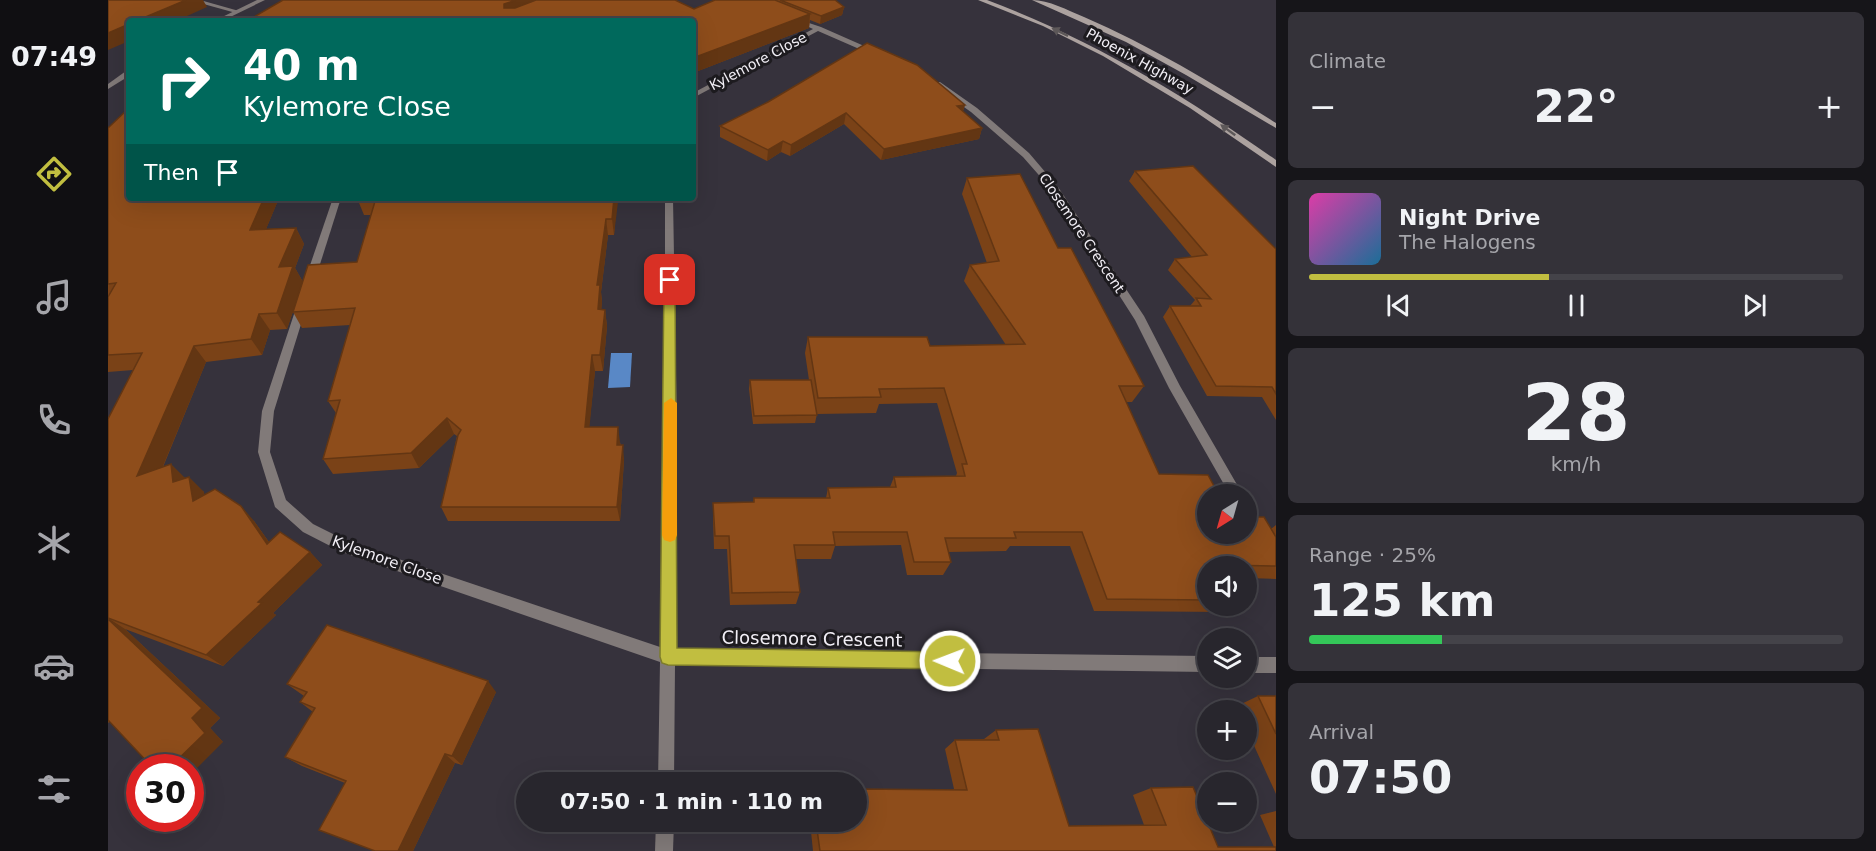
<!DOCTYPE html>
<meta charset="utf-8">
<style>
:root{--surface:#28262d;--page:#343239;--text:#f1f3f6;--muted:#a5a5aa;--line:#444349;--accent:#c1be40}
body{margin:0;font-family:"DejaVu Sans",sans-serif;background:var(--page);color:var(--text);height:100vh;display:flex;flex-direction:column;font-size:22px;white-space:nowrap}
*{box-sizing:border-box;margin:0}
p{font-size:20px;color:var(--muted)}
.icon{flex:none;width:33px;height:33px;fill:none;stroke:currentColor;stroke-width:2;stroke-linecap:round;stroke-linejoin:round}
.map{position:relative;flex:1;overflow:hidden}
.details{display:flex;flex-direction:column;gap:12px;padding:12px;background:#161519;width:600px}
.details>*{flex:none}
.top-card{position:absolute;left:18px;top:18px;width:570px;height:183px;border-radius:6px;box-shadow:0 6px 24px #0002,0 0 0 2px var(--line);background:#00695c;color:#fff;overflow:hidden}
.needle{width:39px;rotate:217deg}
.tools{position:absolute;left:1089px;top:484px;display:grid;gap:12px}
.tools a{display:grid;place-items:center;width:60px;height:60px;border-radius:50%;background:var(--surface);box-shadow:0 6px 24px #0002,0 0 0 2px var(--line);font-size:30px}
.speed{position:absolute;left:18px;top:754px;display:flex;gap:12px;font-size:30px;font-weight:700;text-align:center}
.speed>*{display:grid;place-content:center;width:78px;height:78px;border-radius:50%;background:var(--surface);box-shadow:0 6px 24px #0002,0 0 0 2px var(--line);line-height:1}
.speed .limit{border:9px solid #d22;background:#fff;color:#111}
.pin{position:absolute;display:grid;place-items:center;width:51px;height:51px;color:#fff;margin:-26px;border-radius:12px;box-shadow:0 3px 9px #0006}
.me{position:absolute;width:66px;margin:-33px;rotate:271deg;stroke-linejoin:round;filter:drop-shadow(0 0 4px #0008)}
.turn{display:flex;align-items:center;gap:21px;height:126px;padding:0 18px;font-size:27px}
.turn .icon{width:78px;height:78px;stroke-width:2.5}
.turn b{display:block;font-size:42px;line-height:51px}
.then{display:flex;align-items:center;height:57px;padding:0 18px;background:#0003;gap:12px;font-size:22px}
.big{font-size:45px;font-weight:600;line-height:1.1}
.details .tile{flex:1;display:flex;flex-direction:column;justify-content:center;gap:9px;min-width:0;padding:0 21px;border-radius:9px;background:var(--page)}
.details .dial{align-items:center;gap:0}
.dial b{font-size:78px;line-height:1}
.song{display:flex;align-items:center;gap:18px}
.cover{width:72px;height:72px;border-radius:9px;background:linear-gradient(135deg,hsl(320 70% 55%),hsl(200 70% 35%))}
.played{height:6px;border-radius:3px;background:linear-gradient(90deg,var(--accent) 45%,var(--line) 45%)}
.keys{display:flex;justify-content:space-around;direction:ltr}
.heat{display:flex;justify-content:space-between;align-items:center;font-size:33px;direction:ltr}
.charge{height:9px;border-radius:4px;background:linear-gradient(90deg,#34c759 25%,var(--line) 0)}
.trip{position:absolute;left:408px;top:772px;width:351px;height:60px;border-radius:30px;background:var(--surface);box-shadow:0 6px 24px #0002,0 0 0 2px var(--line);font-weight:600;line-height:60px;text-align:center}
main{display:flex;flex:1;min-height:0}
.menu{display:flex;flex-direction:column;width:108px;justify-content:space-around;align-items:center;background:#100f12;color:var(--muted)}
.menu .icon{width:42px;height:42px}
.menu .selected{color:var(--accent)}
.menu b{font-size:27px;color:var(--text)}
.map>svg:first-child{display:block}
.water{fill:#5988c6}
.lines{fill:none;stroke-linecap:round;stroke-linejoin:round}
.minor{fill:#817a79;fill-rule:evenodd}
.tertiary{fill:#817a79;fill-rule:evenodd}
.secondary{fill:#aca29f;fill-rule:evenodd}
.wall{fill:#7a4217}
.shaded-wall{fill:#633613}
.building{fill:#8e4d1b;stroke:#633613;stroke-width:1.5}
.oneway{fill:#5d5859}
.route{fill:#c1be40;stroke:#7d7c2a;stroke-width:1.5}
.slow{fill:#f59e0b}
.labels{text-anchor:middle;stroke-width:6;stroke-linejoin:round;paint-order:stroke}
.far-street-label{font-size:14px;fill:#f2eff6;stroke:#1d1b1f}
.street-label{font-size:15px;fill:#f2eff6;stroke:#1d1b1f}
.near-street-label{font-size:18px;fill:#f2eff6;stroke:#1d1b1f}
</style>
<main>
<nav class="menu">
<b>07:49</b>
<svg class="icon selected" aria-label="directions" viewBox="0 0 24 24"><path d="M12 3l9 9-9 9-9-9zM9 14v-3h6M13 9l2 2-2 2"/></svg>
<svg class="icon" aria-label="music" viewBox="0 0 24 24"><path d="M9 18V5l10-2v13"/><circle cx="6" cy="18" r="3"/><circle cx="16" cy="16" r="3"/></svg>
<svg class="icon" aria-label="phone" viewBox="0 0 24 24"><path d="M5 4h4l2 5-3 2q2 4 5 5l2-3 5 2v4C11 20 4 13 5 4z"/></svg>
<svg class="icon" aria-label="climate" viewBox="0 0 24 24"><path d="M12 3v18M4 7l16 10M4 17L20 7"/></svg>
<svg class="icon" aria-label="car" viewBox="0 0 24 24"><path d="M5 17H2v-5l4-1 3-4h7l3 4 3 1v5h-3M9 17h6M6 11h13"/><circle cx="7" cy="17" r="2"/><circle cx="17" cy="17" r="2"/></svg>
<svg class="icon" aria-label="filters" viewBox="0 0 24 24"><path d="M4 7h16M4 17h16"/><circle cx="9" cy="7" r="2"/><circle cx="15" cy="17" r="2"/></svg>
</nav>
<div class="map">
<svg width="1168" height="851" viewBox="0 0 1168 851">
<rect width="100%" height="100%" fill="#36323c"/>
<!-- water -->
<path class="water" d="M503,353H524L522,387L500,388Z"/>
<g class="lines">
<!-- minor -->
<g class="minor">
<path d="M81,0H92L131,11L128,13Z"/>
<path d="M686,18L713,27L772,53L765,55L710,31L585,98V93L705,29L686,20Z"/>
<path d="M826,82H832L869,108L921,153L950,187L1036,316L1072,386L1135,495H1122L1061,388L1027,320L944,190L915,157L863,112L826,86Z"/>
<path d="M225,198H233L207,280L206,282H198L197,280Z"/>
<path d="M557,198H565L569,433L567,650L1100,656V672L567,665L566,783H550L552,662L234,552L195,532L167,507L150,452L154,411L189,305L194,301L199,305L166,411L162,452L178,500L205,524L243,543L552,647L557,433Z"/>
<path d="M1138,507C1147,510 1153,523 1157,531L1155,535L1150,537C1137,532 1138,518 1138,507Z"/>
<rect x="1138" y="657" width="30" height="16"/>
<path d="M548,822H566L565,851H547Z"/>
</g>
<!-- tertiary -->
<g class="tertiary">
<path d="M149,0H157L114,21H106Z"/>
<path d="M18,71H21V76L0,89V84Z"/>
</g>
<!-- secondary -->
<g class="secondary">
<path d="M870,0H879C985,40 1076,95 1168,160V167L1082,108L995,56L935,26Z"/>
<path d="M924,0C941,0 959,10 976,17C1043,46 1106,84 1168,123V128L1078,75L1018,42Z"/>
</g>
</g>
<!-- wall -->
<g class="wall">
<path d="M607,0H727L736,7L734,15L712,24L702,20L701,28L585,73V21L586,9Z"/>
<path d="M660,102L857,105L855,111L874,128L871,139L773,160L736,124L682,156L673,152L659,161L612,137V126Z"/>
<path d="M0,128L171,198L158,229L188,228L196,244L187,268L195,282L179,329L162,330L154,355L98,362L55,467L77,478L96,492V495L146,521L161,542L202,552L214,565L165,613L168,615L115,666L17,629L112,718L102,728L115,742L1,722L0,723V419L25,370L0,372Z"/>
<path d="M1027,171L1168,249V420L1154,397L1099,396L1055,317L1062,306H1082L1087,300L1060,270L1067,259L1084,257L1021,181Z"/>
<path d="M859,178L950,248L1036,386L1024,402H1018L1051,474L1100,534L1163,529L1168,525V579L1138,578V567H1100V606H1127L1118,612L986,611L962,546H902L898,551L840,552L843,562L835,575H799L793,545L727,546L723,559H688L692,592L688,604L622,605L619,549H606L605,517V503L645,502L646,498H718L720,488L782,487L786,477L848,476L849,473L829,403L771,404L768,413L709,414L707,423L645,424L641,389L642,380H701L697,353L700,337L822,346L898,345L856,281L862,265L879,263L854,194Z"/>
<path d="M249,198H509L506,235H500L493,292L494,302L493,310H497L499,326L495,371H487L481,427L512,442L516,460L512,521H340L333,507L349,436L346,434L311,468L225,474L215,459L228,413L220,401L242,325L194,328L185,312L249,262L263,215H256Z"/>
<path d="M179,684L388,692L354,765L347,763L305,851H266L237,783L194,766L177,757L205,712L192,702L196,696Z"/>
<path d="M1150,696H1168V794L1138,728V711H1131L1129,706Z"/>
<path d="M888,730L961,826L1036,825L1025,795L1043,788L1110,847H1166L1152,815L1168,811V851H705L702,822H748L846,789L837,749L847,740L876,739Z"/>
</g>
<!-- shaded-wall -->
<g class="shaded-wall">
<path d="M78,0H95L99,7L68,21H28Z"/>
<path d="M408,0H448L399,19L396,8V4Z"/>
<path d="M736,7L734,15L712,24L713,16Z"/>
<path d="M702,14L701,28L585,73V58Z"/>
<path d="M21,24V41L0,50V33Z"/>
<path d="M857,105L853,116L849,106Z"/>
<path d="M738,113L736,124L682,156L683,145Z"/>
<path d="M874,128L871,139L773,160L776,149Z"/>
<path d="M675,141L673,152L659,161L660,150Z"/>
<path d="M156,198H171L151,246L142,230Z"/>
<path d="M506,198H509L510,202L506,235L504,219Z"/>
<path d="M498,219L500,235L493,292L494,302L492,326L490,309L489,285Z"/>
<path d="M188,228L196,244L187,268L195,282L179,329L169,313L171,267Z"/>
<path d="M497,310L499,326L495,371L492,355Z"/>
<path d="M151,314L162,330L154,355L143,339Z"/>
<path d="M86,346L98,362L45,490L29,476Z"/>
<path d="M484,355L487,371L480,442L477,427Z"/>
<path d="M339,418L346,434L311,468L303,453Z"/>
<path d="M510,427L512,442L511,460L509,445Z"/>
<path d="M515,445L516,460L512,521L509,507Z"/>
<path d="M63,464L78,479L65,482Z"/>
<path d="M81,477L96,492L100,515L85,501Z"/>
<path d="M133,506L146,521L172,558L159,544Z"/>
<path d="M202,552L214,565L165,613L168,615L115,666L98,655L150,602Z"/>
<path d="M0,618L17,629L112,718L102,728L115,742L82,775V768H61L84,718Z"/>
<path d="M380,681L388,692L354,765L344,756Z"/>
<path d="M337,754L347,763L305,851H290Z"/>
</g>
<!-- building -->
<g class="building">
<path d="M0,0H78L28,21H21V24L0,33Z"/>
<path d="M175,0H408L396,4V8H407L428,0H567L586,9L607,0H667L702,14L585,58V21H139Z"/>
<path d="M672,0H727L736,7L713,16Z"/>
<path d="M759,43L809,65L857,105L849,106L874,128L776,149L738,113L683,145L675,141L660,150L612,126L660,102Z"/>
<path d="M21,108V198H156L142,230L188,228L171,267L185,266L169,313L151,314L143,339L86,346L29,476L63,464L65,482L81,477L85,501L107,489L133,506L159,544L172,532L202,552L150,602L154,603L98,655L0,618V419L34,353L0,355V297L8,283L0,284V128Z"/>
<path d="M1085,166L1168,249V394L1164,387L1108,386L1062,306H1093L1088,298L1103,299L1067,259L1099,255L1027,171Z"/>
<path d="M912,174L950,248H963L1036,386H1011L1051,474L1100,475L1106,486H1117L1121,495H1100V534H1138V517H1156L1168,537V566L1119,565L1120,567H1100V600L999,599L974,532H906L908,538H837L843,562H806L799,532H725L727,545H686L692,592L624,593L621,536H607L605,503L646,502V498H722L720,488L788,487L786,477L857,476L854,464H859L836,388L771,389L773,397L710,398L700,337H819L822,346L917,344L862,265L891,261L859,178Z"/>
<path d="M249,198H506L504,219H498L489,285H492L490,309L497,310L492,355H484L477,427H510L509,445H515L509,507H333L350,435L353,430L339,418L303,453L215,459L232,400L220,401L247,308L185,312L200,265L249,262L268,198Z"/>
<path d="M642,380H703L709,415L646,416Z"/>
<path d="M0,619L94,708L84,718L97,733L61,768H45L0,720Z"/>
<path d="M219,625L380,681L344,756L337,754L290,851H267L211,830L238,781L177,757L207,708L192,702L199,692L179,684Z"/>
<path d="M1150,696H1168V734Z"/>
<path d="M930,729L961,826L1058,825L1043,788L1085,787L1110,847H1168V851H712L708,822H748V789L859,790L847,740H891L888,730Z"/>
</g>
<!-- one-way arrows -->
<defs><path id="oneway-solid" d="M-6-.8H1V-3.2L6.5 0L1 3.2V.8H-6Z" transform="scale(1.5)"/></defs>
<g class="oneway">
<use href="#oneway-solid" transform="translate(952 32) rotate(-154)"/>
<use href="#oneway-solid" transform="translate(1120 130) rotate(-144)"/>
</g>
<!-- route -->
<path class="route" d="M562,276L567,280L569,648L842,652L848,655L850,661L848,667L842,669L560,665L554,663L552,657L556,280Z"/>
<!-- slow -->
<path class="slow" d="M563,398L569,403V535L567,540L562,542L556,540L554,535L556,403Z"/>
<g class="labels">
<!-- far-street labels -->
<g class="far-street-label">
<text transform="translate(650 61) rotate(-28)" y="5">Kylemore Close</text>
<text transform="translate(1032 61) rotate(29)" y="5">Phoenix Highway</text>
<text transform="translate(974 233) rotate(56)" y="5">Closemore Crescent</text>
</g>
<!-- street labels -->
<g class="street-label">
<text transform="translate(279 560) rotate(20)" y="5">Kylemore Close</text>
</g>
<!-- near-street labels -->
<g class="near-street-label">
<text transform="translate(704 639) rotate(1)" y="6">Closemore Crescent</text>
</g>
</g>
</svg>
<div class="tools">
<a><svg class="needle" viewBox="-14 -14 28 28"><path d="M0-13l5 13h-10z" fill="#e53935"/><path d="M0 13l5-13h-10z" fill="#a5a5aa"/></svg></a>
<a><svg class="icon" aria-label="sound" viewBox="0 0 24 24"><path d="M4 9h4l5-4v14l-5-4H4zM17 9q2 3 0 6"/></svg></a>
<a><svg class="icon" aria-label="layers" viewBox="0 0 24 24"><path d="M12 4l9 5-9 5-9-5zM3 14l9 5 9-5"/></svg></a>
<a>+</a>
<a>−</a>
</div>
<div class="speed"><div class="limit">30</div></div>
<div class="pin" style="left:562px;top:280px;background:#d93025"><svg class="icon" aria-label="arrive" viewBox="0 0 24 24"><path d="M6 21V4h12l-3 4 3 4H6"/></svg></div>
<svg class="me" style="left:842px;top:661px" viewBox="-20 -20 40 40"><circle r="17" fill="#c1be40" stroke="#fff" stroke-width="3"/><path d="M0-11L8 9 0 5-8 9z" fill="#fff"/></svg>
<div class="trip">07:50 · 1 min · 110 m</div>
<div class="top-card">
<div class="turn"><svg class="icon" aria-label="right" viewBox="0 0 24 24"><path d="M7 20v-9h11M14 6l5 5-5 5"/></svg><div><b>40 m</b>Kylemore Close</div></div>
<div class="then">Then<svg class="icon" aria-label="arrive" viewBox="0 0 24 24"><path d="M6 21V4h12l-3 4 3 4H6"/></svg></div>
</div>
</div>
<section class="details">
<div class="tile"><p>Climate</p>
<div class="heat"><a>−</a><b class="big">22°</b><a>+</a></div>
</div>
<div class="tile">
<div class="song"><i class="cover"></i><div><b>Night Drive</b><p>The Halogens</p></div></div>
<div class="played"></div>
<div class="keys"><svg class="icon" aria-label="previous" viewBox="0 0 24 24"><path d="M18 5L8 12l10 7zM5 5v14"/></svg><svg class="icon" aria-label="pause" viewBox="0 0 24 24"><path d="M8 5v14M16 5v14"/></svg><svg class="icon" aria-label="next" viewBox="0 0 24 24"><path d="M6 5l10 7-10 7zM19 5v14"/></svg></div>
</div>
<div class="tile dial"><b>28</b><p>km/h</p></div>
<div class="tile"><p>Range · 25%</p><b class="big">125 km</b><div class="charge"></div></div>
<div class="tile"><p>Arrival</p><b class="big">07:50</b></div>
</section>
</main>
